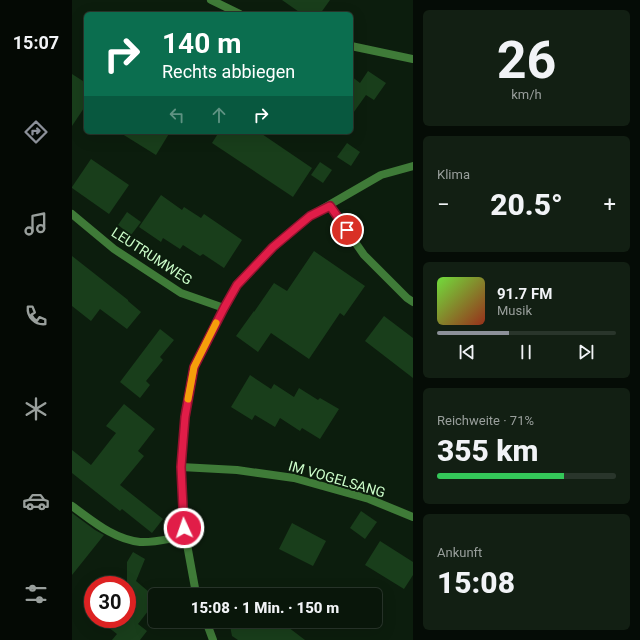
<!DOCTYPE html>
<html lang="de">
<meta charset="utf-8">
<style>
:root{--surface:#09160a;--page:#121f13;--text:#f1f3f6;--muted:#999f9c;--line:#29352b;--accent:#8c9099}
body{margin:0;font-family:Roboto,sans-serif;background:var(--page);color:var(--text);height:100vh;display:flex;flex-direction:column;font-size:15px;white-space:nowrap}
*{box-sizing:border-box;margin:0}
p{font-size:13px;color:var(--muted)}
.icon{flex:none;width:22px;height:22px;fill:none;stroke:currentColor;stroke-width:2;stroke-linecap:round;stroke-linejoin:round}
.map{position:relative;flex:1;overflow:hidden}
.sheet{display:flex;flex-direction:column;gap:10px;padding:10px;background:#050c06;width:227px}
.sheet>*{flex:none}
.top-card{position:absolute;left:12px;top:12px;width:269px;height:122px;border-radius:6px;box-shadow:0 4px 16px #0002,0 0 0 1px var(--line);background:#0b6e4f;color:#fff;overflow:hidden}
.speed{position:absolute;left:12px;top:576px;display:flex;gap:8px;font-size:20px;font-weight:700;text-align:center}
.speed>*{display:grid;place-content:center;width:52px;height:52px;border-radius:50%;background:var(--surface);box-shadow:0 4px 16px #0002,0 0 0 1px var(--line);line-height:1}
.speed .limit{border:6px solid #d22;background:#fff;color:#111}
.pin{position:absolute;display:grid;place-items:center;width:34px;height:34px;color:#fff;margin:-17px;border:2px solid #fff;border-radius:50%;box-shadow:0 1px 4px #0007}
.me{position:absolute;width:44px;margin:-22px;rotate:357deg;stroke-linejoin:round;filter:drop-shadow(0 0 3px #0008)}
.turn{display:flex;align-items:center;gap:14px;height:84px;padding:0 12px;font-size:18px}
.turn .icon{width:52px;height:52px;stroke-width:2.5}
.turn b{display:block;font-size:28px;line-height:34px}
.lanes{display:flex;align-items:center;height:38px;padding:0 12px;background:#0003;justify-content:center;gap:20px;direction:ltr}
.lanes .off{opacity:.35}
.big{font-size:30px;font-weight:800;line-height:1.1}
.sheet .tile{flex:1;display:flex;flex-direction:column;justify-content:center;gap:6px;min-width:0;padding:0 14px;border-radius:6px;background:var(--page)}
.sheet .dial{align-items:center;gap:0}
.dial b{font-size:52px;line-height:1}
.song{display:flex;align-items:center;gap:12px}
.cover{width:48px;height:48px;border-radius:6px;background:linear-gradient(135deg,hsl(100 70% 55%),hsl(10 70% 35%))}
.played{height:4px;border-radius:2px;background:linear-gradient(90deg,var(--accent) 40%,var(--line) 40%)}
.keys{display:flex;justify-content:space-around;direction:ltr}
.heat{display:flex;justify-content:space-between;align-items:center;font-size:22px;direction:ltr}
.charge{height:6px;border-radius:3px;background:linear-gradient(90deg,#34c759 71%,var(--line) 0)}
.trip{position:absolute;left:76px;top:588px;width:234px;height:40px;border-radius:6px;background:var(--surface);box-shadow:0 4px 16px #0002,0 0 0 1px var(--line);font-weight:800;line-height:40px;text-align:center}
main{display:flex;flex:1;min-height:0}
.menu{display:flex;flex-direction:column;width:72px;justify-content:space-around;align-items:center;background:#040904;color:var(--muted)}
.menu .icon{width:28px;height:28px}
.menu .selected{color:var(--accent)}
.menu b{font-size:18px;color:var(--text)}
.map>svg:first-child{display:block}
.building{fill:#193e1b}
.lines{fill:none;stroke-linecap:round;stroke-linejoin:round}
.street{stroke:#3f7b38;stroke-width:8}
.route-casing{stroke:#92132f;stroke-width:10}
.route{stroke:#e11d48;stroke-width:7}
.slow{stroke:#f59e0b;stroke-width:7}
.labels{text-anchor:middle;stroke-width:4;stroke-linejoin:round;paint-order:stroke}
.street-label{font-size:14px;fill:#ccfeca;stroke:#0c1d0d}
</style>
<main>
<nav class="menu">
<b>15:07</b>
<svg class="icon selected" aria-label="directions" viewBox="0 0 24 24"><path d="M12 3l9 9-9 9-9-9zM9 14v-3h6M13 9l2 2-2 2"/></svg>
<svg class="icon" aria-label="music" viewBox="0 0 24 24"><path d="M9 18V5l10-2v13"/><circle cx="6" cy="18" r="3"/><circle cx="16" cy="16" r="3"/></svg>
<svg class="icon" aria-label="phone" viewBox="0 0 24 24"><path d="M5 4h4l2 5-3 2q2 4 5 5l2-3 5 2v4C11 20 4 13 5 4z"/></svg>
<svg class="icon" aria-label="climate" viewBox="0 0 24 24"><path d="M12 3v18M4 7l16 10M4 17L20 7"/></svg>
<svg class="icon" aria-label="car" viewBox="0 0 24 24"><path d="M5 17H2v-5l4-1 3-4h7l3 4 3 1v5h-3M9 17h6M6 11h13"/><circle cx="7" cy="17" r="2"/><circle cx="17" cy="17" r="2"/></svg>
<svg class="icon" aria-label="filters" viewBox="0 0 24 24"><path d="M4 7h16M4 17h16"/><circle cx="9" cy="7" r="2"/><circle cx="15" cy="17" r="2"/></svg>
</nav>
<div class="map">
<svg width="341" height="640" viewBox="0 0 341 640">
<rect width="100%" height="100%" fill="#0c1d0d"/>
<!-- building -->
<g class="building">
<path d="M210,0H258L248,14H230Z"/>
<path d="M296,71L314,83L302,100L294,95L279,116V76L288,83Z"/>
<path d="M0,74L14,83V105L0,126Z"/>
<path d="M47,132H98L84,155Z"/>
<path d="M147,132H187L240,168L221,197L140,143Z"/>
<path d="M275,143L288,152L279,166L265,157Z"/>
<path d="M19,159L57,185L37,214L0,188V187Z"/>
<path d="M248,162L260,170L251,183L239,175Z"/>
<path d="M89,195L110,210L112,207L129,218L132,214L170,240L152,268L131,254L128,256L111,245L108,249L91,238L89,242L67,227Z"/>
<path d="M55,212L69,222L59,235L46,225Z"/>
<path d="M242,251L293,286L272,316L268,313L237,359L199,333L186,352L164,336L182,311V312L202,283L215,291Z"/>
<path d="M0,256L56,300V301L69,312L55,329L28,309L19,321L0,306Z"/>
<path d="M312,316L341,338V378L293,341Z"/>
<path d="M88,329L102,340L88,357L91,360L74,381L78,385L68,398L48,382Z"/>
<path d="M178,375L199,389L202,384L222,397L227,388L246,400L248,398L267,409L248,439L230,428L228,431L208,418L203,427L183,415L180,420L159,407Z"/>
<path d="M52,404L83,429L66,451L72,456L48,485L91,519L80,533L50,509L48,511L0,473V450L19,465L44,433L34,426Z"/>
<path d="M289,511L305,522L293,539L278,528Z"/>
<path d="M0,513L23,530L32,535L0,575Z"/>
<path d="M220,523L254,541L241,566L207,549Z"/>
<path d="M308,541L341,562V575L332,589L293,565Z"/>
<path d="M61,552L73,559L64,581L83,597V602L66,624L75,631L68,640H40L45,634L36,627L43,619H55V562Z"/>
<path d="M157,621H208L233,640H166L160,636Z"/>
</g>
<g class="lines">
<!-- street -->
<g class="street">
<path d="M139,0L168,14"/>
<path d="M279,46L341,59"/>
<path d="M258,206L292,255L335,298L341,302"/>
<path d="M0,214L42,249L109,293L152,308"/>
<path d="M109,467L165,470L222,478L297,499L341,517"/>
<path d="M0,506C21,521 41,539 68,542C83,543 99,538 114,536"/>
<path d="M126,595L123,588L112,528L109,467L113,417L122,367L152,308L165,285L201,247L238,216L309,175L341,166"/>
<path d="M134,621L141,640"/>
</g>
</g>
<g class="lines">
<!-- route casing -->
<g class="route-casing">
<path id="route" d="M112,528L109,467L113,417L122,367L152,308L165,285L201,247L238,216L258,206L275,230"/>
</g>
<!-- route -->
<use href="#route" class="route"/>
<!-- slow -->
<path class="slow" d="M116,399L122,367L144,323"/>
</g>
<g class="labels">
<!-- street labels -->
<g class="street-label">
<text transform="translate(80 256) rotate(33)" y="5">LEUTRUMWEG</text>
<text transform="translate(265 479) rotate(16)" y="5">IM VOGELSANG</text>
</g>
</g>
</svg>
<div class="speed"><div class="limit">30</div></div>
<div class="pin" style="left:275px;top:230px;background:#d93025"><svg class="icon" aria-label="arrive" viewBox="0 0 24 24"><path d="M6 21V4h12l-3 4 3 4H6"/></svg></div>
<svg class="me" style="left:112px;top:528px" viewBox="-20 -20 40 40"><circle r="17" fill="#e11d48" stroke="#fff" stroke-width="3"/><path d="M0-11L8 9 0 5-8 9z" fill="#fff"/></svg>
<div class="trip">15:08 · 1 Min. · 150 m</div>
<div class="top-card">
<div class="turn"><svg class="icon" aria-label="right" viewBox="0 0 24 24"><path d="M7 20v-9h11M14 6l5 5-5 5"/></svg><div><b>140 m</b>Rechts abbiegen</div></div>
<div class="lanes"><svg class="icon off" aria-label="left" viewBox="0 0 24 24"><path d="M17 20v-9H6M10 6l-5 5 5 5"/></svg><svg class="icon off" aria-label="ahead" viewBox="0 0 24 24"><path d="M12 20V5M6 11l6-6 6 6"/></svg><svg class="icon" aria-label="right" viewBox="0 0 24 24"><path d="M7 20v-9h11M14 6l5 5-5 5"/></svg></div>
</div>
</div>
<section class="sheet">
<div class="tile dial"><b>26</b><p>km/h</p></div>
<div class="tile"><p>Klima</p>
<div class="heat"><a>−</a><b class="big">20.5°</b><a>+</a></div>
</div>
<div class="tile">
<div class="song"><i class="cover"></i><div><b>91.7 FM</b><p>Musik</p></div></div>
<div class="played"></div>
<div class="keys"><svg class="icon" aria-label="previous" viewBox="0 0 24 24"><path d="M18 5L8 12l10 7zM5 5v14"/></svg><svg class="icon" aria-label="pause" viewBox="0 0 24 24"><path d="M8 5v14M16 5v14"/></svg><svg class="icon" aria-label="next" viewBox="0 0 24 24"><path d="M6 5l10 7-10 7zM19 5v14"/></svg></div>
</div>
<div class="tile"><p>Reichweite · 71%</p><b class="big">355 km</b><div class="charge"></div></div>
<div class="tile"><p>Ankunft</p><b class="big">15:08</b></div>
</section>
</main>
